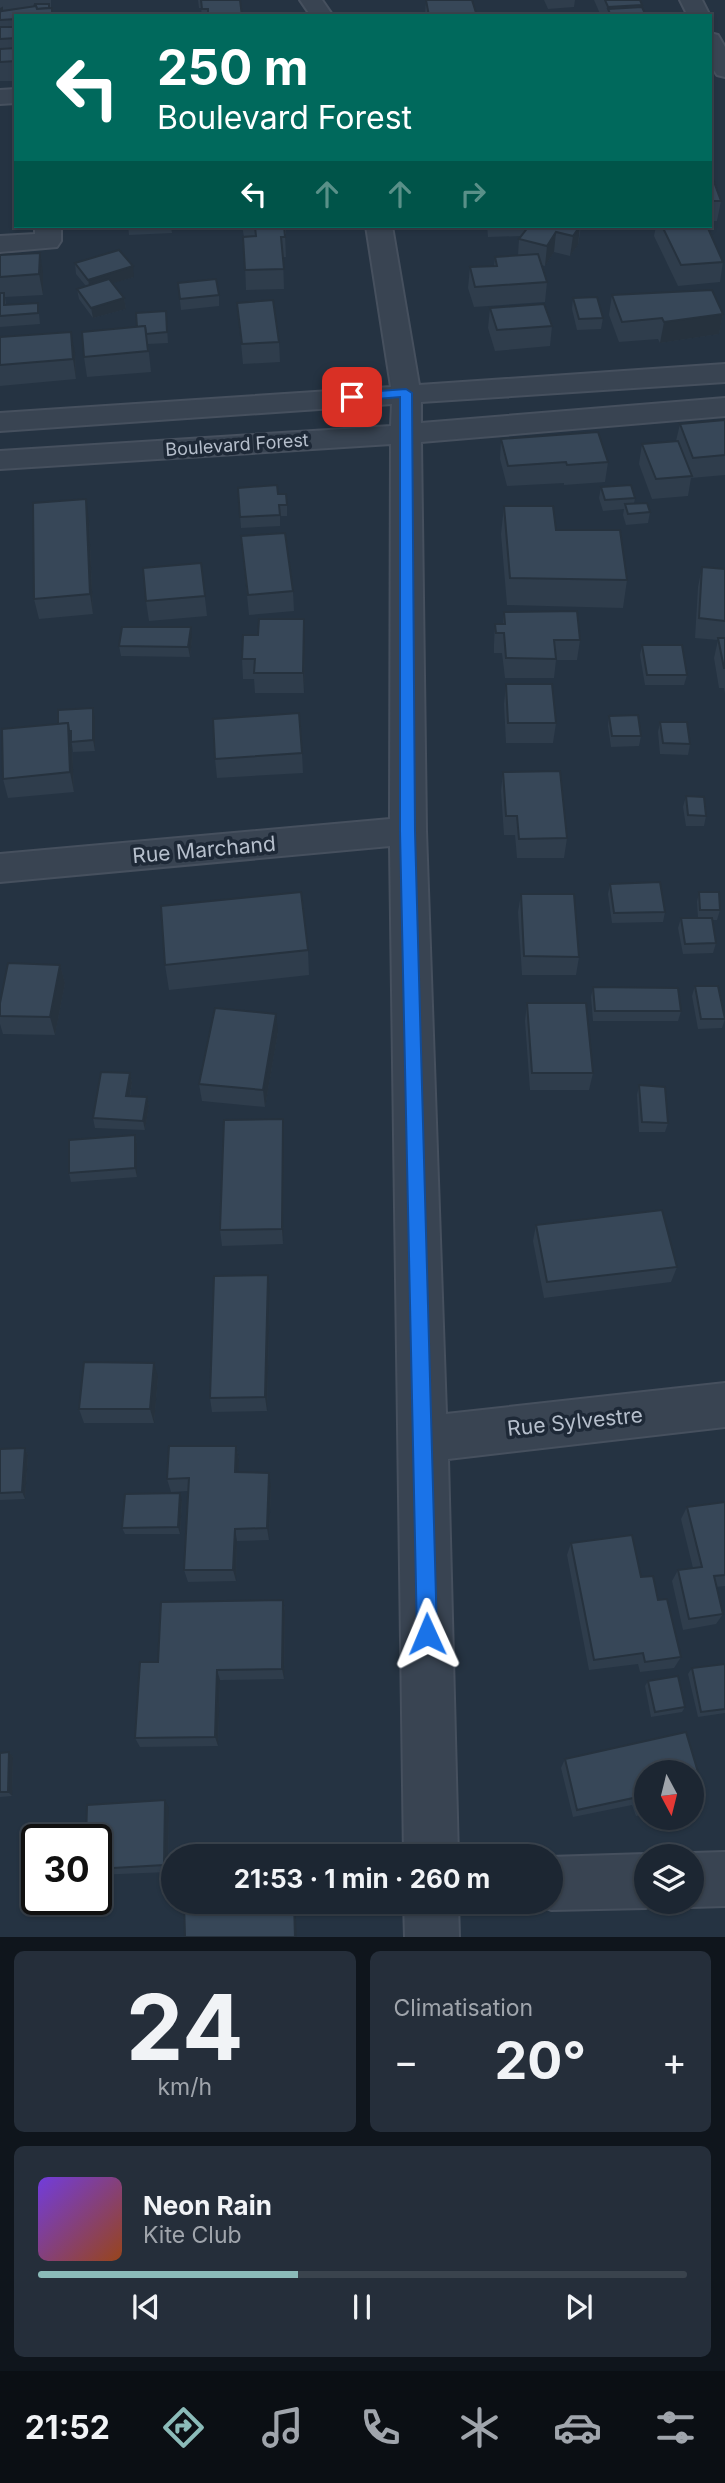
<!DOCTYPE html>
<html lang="fr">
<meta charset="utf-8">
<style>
:root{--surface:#1c2632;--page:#252e3a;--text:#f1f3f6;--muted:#a0a5ac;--line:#3a434d;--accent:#8bbbb9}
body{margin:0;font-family:Inter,sans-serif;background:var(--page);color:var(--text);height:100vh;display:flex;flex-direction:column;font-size:26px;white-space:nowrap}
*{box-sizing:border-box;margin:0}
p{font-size:23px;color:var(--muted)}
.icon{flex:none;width:38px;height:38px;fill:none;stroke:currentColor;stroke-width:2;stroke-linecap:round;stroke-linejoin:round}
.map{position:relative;height:1937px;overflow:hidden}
.panel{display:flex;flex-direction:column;gap:14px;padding:14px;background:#0f151c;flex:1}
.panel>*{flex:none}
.top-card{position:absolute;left:14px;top:14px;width:698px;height:214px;border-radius:0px;box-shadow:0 2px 5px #0004,0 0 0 2px var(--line);background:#00695c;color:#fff;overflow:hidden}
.needle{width:46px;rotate:173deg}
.fabs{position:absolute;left:634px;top:1760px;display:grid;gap:14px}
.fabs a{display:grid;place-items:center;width:70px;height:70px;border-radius:50%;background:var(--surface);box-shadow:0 2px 5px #0004,0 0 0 2px var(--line);font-size:35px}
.speed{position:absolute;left:21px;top:1824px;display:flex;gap:14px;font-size:35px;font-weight:700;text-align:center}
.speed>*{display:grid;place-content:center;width:91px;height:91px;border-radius:50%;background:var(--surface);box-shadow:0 2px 5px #0004,0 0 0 2px var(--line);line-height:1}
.speed .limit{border:4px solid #111;border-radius:10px;background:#fff;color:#111}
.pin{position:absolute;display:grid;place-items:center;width:60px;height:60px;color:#fff;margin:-30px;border-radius:14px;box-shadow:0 4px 10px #0006}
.me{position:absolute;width:77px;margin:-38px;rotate:359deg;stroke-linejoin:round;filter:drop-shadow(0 0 5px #0008)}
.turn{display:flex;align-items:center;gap:24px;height:147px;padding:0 28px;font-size:32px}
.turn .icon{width:91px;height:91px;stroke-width:2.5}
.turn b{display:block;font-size:49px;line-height:60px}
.lanes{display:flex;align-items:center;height:66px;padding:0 28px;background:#0003;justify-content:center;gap:35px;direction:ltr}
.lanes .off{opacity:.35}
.big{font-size:52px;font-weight:700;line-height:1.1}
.panel .card{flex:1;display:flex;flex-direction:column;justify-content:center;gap:10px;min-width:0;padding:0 24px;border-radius:10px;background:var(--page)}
.panel .dial{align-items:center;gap:0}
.dial b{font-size:91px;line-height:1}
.song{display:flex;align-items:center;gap:21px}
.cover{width:84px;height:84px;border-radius:10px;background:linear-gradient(135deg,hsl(260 70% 55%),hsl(20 70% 35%))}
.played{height:7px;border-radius:4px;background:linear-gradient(90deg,var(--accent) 40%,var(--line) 40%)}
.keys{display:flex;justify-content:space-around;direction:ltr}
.heat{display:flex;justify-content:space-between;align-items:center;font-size:38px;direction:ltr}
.panel .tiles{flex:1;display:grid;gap:14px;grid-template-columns:1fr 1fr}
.card:last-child{grid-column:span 2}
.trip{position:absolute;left:161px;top:1844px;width:402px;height:70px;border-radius:35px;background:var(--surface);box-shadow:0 2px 5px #0004,0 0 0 2px var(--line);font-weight:700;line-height:70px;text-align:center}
.dock{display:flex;height:112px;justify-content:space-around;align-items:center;background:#0b0f14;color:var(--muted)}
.dock .icon{width:49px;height:49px}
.dock .on{color:var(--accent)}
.dock b{font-size:32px;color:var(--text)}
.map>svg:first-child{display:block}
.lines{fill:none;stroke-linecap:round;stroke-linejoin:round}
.minor-casing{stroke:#46505e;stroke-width:4}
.minor{fill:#394452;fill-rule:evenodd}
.wall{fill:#2f3d4c}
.shaded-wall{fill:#26323e}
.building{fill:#374758;stroke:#26323e;stroke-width:2}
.route{fill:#1a73e8;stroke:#114b97;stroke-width:2}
.labels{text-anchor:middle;stroke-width:7;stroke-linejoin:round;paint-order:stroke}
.far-street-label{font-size:18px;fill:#b6bfcc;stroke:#1e2937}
.street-label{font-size:21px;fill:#b6bfcc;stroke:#1e2937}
</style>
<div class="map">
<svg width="725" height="1937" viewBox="0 0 725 1937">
<rect width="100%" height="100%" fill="#253342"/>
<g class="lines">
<!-- minor casing -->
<g class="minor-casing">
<g id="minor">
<path d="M300,0H322L333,16H311Z"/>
<path d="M680,0H702L710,16H688Z"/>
<path d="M710,33L718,35L725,47V77L717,75L710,64Z"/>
<path d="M16,89V103L0,104V90Z"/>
<path d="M35,226H61V241L57,247L0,252V236L35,234Z"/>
<path d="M366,226H392L419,385L725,364V382L421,402V423L725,398V416L421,442L426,831L446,1414L725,1383V1427L448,1459L458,1857H404L390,846L0,882V854L390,819L391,444L0,469V451L391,426L392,404L0,431V413L391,387Z"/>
<path d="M725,1852V1906L691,1907L680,1902H691V1857H682L691,1853Z"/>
<path d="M646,1854L652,1857H646V1902H660L646,1908L551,1910L532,1902H551L549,1857Z"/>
<path d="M404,1902H458L459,1937H405Z"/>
</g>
</g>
<!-- minor -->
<use href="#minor" class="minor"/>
</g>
<!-- wall -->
<g class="wall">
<path d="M0,0H51V8L16,16V81H0Z"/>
<path d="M198,0H240L242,16H202L201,8H199Z"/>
<path d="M426,0H472L477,16H425Z"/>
<path d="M544,0H575L574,7L548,9Z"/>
<path d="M594,0H640L646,16H601Z"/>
<path d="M710,201H721L717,221H710Z"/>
<path d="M128,226H171L172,233L129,235Z"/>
<path d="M242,226H286V234H285L286,257H283L284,289L246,290L244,237Z"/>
<path d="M481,226H581L578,245L570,256L554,252L545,266L541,265L547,282L545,302L474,307L468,288L470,267L494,266L495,257L518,255L519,239L521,236L488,237L487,226Z"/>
<path d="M656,226H707L723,262L720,282L678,286L654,236Z"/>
<path d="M0,255L43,273V295L5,297L6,305L38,303L40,324L0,327Z"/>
<path d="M75,263L134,277L113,283L124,298L126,309L93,318L79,299L77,289L86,286L76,274Z"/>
<path d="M178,283L219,295V306L181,310Z"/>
<path d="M612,295L723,314L719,334L660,343L658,339L619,342L609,315Z"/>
<path d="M573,298L603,318L601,329L577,330L572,309Z"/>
<path d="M237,303L279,342L280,362L243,364Z"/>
<path d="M490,308L552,326L550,346L495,351L488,328Z"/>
<path d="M166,311L168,343L148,344L151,372L87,377L84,357Z"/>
<path d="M0,337L75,352L76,379L0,386Z"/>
<path d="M725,420V475L691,478L688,496L652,499L639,464L642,444L676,441L680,424Z"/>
<path d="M501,439L608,462L605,482L564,485V483L507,486L500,459Z"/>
<path d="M601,487L635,498L634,504L650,512L648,523L626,525L623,515L624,509L603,511L599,498Z"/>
<path d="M238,488L278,494L287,505V516H280V526L241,528Z"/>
<path d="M504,506L556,530L627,580L623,608L507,605L501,534Z"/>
<path d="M89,520L93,614L39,619L34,599Z"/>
<path d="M241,536L293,591L294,611L249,615Z"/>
<path d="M201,563L207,616L149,621L146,601Z"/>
<path d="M702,567L725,569V694L724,688H719L714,658L718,640L695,638L698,587Z"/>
<path d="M504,612L580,640L577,660H556L554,678H505L502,653H494V644L495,624H503Z"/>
<path d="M192,638L190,657L121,656L119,646Z"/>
<path d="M305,639L304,693H255L254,679H243L242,659Z"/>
<path d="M642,645L687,675L684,685H645L640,655Z"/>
<path d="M506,684L556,723L553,743H506L504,704Z"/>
<path d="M609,716L641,736L639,746L611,747L608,726Z"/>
<path d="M95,719V751L73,752L72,745L74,792L8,798L3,779L58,724Z"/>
<path d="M660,722L690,744L688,755L660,754L658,732Z"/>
<path d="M302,753L303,773L217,778L215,759Z"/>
<path d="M503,772L567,838L564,858H517L515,835H504L501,791Z"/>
<path d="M686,796L706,816L704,826H686L683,807Z"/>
<path d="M610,884L665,912L663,922L612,923L608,894Z"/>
<path d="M699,892L720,910L717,920H712L716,943L713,953L683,954L678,928L681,918H698L697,902Z"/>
<path d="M521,894L579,957L576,975H522L518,912Z"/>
<path d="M308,950L309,975L169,990L165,965Z"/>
<path d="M60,965L65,983L55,1035L3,1034L0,1024V1003Z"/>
<path d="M695,986L725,1019L722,1028L698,1029L692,996Z"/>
<path d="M593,987L681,1011L678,1021H593L591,997Z"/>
<path d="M527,1003L593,1073L589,1090H530L525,1021Z"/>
<path d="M278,1032L265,1107L202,1101L199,1084Z"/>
<path d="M130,1073L132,1083L130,1096L147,1097L149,1106L145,1130L95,1128L93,1118Z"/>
<path d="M639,1085L668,1123L665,1132H639L637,1095Z"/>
<path d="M283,1119L284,1136L283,1244L222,1246L220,1230Z"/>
<path d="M135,1135L137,1144V1177L71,1182L69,1173Z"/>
<path d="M536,1225L677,1267L671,1282L544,1298L533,1241Z"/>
<path d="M270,1291L267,1411L212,1412L210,1398Z"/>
<path d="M158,1377L154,1423H84L79,1409Z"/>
<path d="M236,1446L239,1459L238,1472L271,1486L269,1540L237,1541L236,1581L188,1582L184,1570L188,1491L171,1492L167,1479Z"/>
<path d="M25,1448L28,1455L25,1499L0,1500V1449Z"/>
<path d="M182,1500L180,1534H125L122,1528Z"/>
<path d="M725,1502V1586L716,1587L723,1614L716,1624L683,1630L672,1581L678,1570L693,1568L681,1519L687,1507Z"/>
<path d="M571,1543L641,1577L658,1600L681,1657L674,1668L640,1672L638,1664L589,1670L567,1555Z"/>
<path d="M283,1600L285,1611L284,1679L220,1680L218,1746L140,1747L135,1738L158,1662Z"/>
<path d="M725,1664V1713L698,1717L688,1674L692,1668Z"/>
<path d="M648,1681L685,1707L682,1712L651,1717L645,1686Z"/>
<path d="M686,1732L701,1782L694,1790H691V1773H646V1814L636,1816L632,1805L573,1817L561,1768L565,1759Z"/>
<path d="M9,1752L13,1757L12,1796L0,1797V1753Z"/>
<path d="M169,1808L168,1872L96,1875V1839Z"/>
</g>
<!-- shaded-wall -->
<g class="shaded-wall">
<path d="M580,226L578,245L570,256L573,236Z"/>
<path d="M556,232L554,252L545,266L547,246Z"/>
<path d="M40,253L43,273V295L39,274Z"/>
<path d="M133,266L134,277L90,290L88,280Z"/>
<path d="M124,298L126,309L93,318L91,308Z"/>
<path d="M723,314L719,334L660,343L664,322Z"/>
<path d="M71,332L75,352L76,379L73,359Z"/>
<path d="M86,499L89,520L93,614L90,594Z"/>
<path d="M304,619L305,639L304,693L303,673Z"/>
<path d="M191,627L192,638L190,657L188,647Z"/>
<path d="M93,708L95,719V751L93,740Z"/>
<path d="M68,723L72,745L74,792L70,772Z"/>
<path d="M60,965L65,983L55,1035L50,1017Z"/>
<path d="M276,1014L278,1032L265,1107L263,1090Z"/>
<path d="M130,1073L132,1083L128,1105L126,1096Z"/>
<path d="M147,1097L149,1106L145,1130L143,1121Z"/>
<path d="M283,1119L284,1136L283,1244L282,1229Z"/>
<path d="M135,1135L137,1144V1177L135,1168Z"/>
<path d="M268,1275L270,1291L267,1411L265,1397Z"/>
<path d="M154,1363L158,1377L154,1423L150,1409Z"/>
<path d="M236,1446L239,1459L238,1485L235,1472Z"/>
<path d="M25,1448L28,1455L25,1499L22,1492Z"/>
<path d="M269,1473L271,1486L269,1540L267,1528Z"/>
<path d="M180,1493L182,1500L180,1534L178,1527Z"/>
<path d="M235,1529L237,1541L236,1581L233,1570Z"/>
<path d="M283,1600L285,1611L284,1679L282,1669Z"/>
<path d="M217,1670L220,1680L218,1746L215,1737Z"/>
<path d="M9,1752L13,1757L12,1796L8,1792Z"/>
<path d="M701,1782L694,1790H691V1784Z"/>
<path d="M165,1800L169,1808L168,1872L164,1865Z"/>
<path d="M294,1902H295L297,1937H295Z"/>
</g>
<!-- building -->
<g class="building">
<path d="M201,0H240L242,16H208V9H202Z"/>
<path d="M426,0H472L477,16H429Z"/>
<path d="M605,0H640L642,5L608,7Z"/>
<path d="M35,4H49V8L37,9L36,6L34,7Z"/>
<path d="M36,6L37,9L52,8V16H16V19L0,20V9L2,8V11Z"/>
<path d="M642,7L646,16H611L608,9Z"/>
<path d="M0,27H16V38L0,39Z"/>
<path d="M16,48V61L0,62V49Z"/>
<path d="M710,171L721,201H710Z"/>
<path d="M284,226L285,237H281L284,269L245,270L243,237L256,236L255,227Z"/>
<path d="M529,226H580L573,236L556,232L547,246L519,239Z"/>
<path d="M662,226H707L723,262L681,265Z"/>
<path d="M119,250L133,266L88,280L75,263Z"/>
<path d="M40,253L39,274L0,277V255Z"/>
<path d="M538,254L547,282L475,287L470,267L497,266L495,257Z"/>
<path d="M109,279L124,298L91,308L77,289Z"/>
<path d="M216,279L219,295L180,299L178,283Z"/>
<path d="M712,290L723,314L664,322L662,318L622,322L612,295Z"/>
<path d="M0,293H4V305L38,303V313L0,316Z"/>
<path d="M597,297L603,318L579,319L573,298Z"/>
<path d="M273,300L279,342L242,344L237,303Z"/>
<path d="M544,304L552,326L497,330L490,308Z"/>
<path d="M166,311L167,332L146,334L145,326L137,327L136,313Z"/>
<path d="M145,326L148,351L84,357L82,332Z"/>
<path d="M71,332L73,359L0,365V337Z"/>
<path d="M725,420V455L693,458L680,424Z"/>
<path d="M598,432L608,462L567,465L566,462L508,466L501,439Z"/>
<path d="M678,441L692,476L656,479L642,444Z"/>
<path d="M277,485L278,494H286L287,505H279L280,515L240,517L238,488Z"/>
<path d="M631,485L635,498L605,500L601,487Z"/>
<path d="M86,499L90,594L34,599L33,503Z"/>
<path d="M647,503L650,512L628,514L625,504Z"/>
<path d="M504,506H553L556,530H620L627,580L510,578Z"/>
<path d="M285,533L293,591L248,595L241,536Z"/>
<path d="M201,563L205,596L146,601L143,568Z"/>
<path d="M702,567L725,569V621L699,618Z"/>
<path d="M577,611L580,640H554L556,659L506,658L504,633H496L495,624H505L504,612Z"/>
<path d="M259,619H304L303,673H254L255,659H242L243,635H258Z"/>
<path d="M122,627H191L188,647L119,646Z"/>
<path d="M718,638H725V668H724Z"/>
<path d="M642,645H682L687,675H647Z"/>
<path d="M506,684H552L556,723H508Z"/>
<path d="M93,708V740L71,742V731H69L68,723L58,724V710Z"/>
<path d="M299,713L302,753L215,759L213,719Z"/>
<path d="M638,715L641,736H612L609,716Z"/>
<path d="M660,722H687L690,744L663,743Z"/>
<path d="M68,723L70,772L3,779L2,729Z"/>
<path d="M560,771L567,838L519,839L517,816H506L503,772Z"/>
<path d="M686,796L704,797L706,816L688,815Z"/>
<path d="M660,882L665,912L614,913L610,884Z"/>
<path d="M301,892L308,950L165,965L161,906Z"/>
<path d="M699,892H719L720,910H700Z"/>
<path d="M521,894H574L579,957L524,956Z"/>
<path d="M681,918H712L716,943L685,944Z"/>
<path d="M8,963L60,965L50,1017L0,1016V1003Z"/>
<path d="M695,986H718L725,1019H701Z"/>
<path d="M593,987L678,988L681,1011H595Z"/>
<path d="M527,1003H586L593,1073H532Z"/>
<path d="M215,1008L276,1014L263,1090L199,1084Z"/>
<path d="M101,1072L130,1073L126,1096L147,1097L143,1121L93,1118Z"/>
<path d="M639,1085L665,1087L668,1123L642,1122Z"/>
<path d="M283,1119L282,1229L220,1230L224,1120Z"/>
<path d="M135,1135V1168L69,1173V1140Z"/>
<path d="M662,1210L677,1267L547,1282L536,1225Z"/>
<path d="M268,1275L265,1397L210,1398L214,1276Z"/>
<path d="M84,1362L154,1363L150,1409H79Z"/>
<path d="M169,1446H236L235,1472L269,1473L267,1528L235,1529L233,1570H184L189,1478L167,1479Z"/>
<path d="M25,1448L22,1492L0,1493V1449Z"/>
<path d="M180,1493L178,1527L122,1528L125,1494Z"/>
<path d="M725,1502V1575L714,1576L723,1614L689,1619L678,1570L702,1567L687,1507Z"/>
<path d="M632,1535L641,1577L653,1576L658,1600L667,1599L681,1657L645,1662L643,1653L594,1660L571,1543Z"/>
<path d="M283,1600L282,1669L217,1670L215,1737L135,1738L140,1662H158L161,1602Z"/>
<path d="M725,1664V1709L701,1712L692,1668Z"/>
<path d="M678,1676L685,1707L655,1712L648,1681Z"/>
<path d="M686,1732L701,1782L691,1784V1773H646V1808H641L638,1797L577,1810L565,1759Z"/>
<path d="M9,1752L8,1792H0V1753Z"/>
<path d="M165,1800L164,1865L96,1869V1839H86L87,1805Z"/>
<path d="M292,1849L293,1857H185Z"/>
<path d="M184,1902H294L295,1937H185Z"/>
</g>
<!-- route -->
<path class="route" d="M406,389L412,393L415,831L437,1634L434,1641L427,1644L420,1641L417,1634L400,831V397L352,401L346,397L352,393Z"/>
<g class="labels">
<!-- far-street labels -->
<g class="far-street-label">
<text transform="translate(237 445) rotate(-4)" y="6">Boulevard Forest</text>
</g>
<!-- street labels -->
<g class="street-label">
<text transform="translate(204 850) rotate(-5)" y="7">Rue Marchand</text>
<text transform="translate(575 1422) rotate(-6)" y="7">Rue Sylvestre</text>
</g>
</g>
</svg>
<div class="fabs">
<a><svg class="needle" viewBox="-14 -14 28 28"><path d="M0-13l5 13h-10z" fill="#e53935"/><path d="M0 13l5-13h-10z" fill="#a0a5ac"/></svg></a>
<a><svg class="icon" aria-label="layers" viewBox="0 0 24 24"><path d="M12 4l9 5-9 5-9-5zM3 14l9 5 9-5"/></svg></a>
</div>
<div class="speed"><div class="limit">30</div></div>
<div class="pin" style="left:352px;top:397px;background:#d93025"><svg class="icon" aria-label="arrive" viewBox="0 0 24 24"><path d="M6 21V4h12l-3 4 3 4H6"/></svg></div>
<svg class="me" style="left:427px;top:1634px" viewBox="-20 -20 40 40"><path d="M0-17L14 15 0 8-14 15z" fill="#1a73e8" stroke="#fff" stroke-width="4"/></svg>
<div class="trip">21:53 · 1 min · 260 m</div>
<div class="top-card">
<div class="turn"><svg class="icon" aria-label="left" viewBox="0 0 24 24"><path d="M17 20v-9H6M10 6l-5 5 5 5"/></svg><div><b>250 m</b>Boulevard Forest</div></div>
<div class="lanes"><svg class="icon" aria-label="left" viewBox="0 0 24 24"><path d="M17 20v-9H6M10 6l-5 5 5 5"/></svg><svg class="icon off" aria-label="ahead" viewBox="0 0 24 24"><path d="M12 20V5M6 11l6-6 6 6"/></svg><svg class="icon off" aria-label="ahead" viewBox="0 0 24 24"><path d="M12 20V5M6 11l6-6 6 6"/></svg><svg class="icon off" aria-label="right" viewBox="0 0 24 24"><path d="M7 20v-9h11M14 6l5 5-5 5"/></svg></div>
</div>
</div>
<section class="panel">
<div class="tiles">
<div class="card dial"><b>24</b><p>km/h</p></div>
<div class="card"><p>Climatisation</p>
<div class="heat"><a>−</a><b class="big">20°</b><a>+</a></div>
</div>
<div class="card">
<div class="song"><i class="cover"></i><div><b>Neon Rain</b><p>Kite Club</p></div></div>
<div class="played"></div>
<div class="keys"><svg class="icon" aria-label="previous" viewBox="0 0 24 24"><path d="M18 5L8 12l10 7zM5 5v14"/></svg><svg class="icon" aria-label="pause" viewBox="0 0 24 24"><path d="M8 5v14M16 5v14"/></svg><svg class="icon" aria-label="next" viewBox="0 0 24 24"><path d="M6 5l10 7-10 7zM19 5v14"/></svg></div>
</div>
</div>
</section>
<nav class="dock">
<b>21:52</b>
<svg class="icon on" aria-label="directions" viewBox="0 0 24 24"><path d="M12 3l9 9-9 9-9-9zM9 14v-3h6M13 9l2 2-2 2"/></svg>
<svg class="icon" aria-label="music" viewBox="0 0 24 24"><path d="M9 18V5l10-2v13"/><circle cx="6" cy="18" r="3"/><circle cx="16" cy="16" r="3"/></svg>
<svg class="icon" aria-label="phone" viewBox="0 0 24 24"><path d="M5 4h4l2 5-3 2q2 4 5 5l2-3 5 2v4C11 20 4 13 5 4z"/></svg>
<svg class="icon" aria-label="climate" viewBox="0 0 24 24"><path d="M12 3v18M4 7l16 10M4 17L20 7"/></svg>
<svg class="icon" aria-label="car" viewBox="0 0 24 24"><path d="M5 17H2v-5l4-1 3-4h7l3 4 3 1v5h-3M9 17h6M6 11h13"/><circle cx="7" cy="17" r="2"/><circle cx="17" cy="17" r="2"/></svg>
<svg class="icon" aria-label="filters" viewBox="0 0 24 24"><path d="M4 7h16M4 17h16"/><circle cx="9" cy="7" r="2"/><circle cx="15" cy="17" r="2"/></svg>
</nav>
